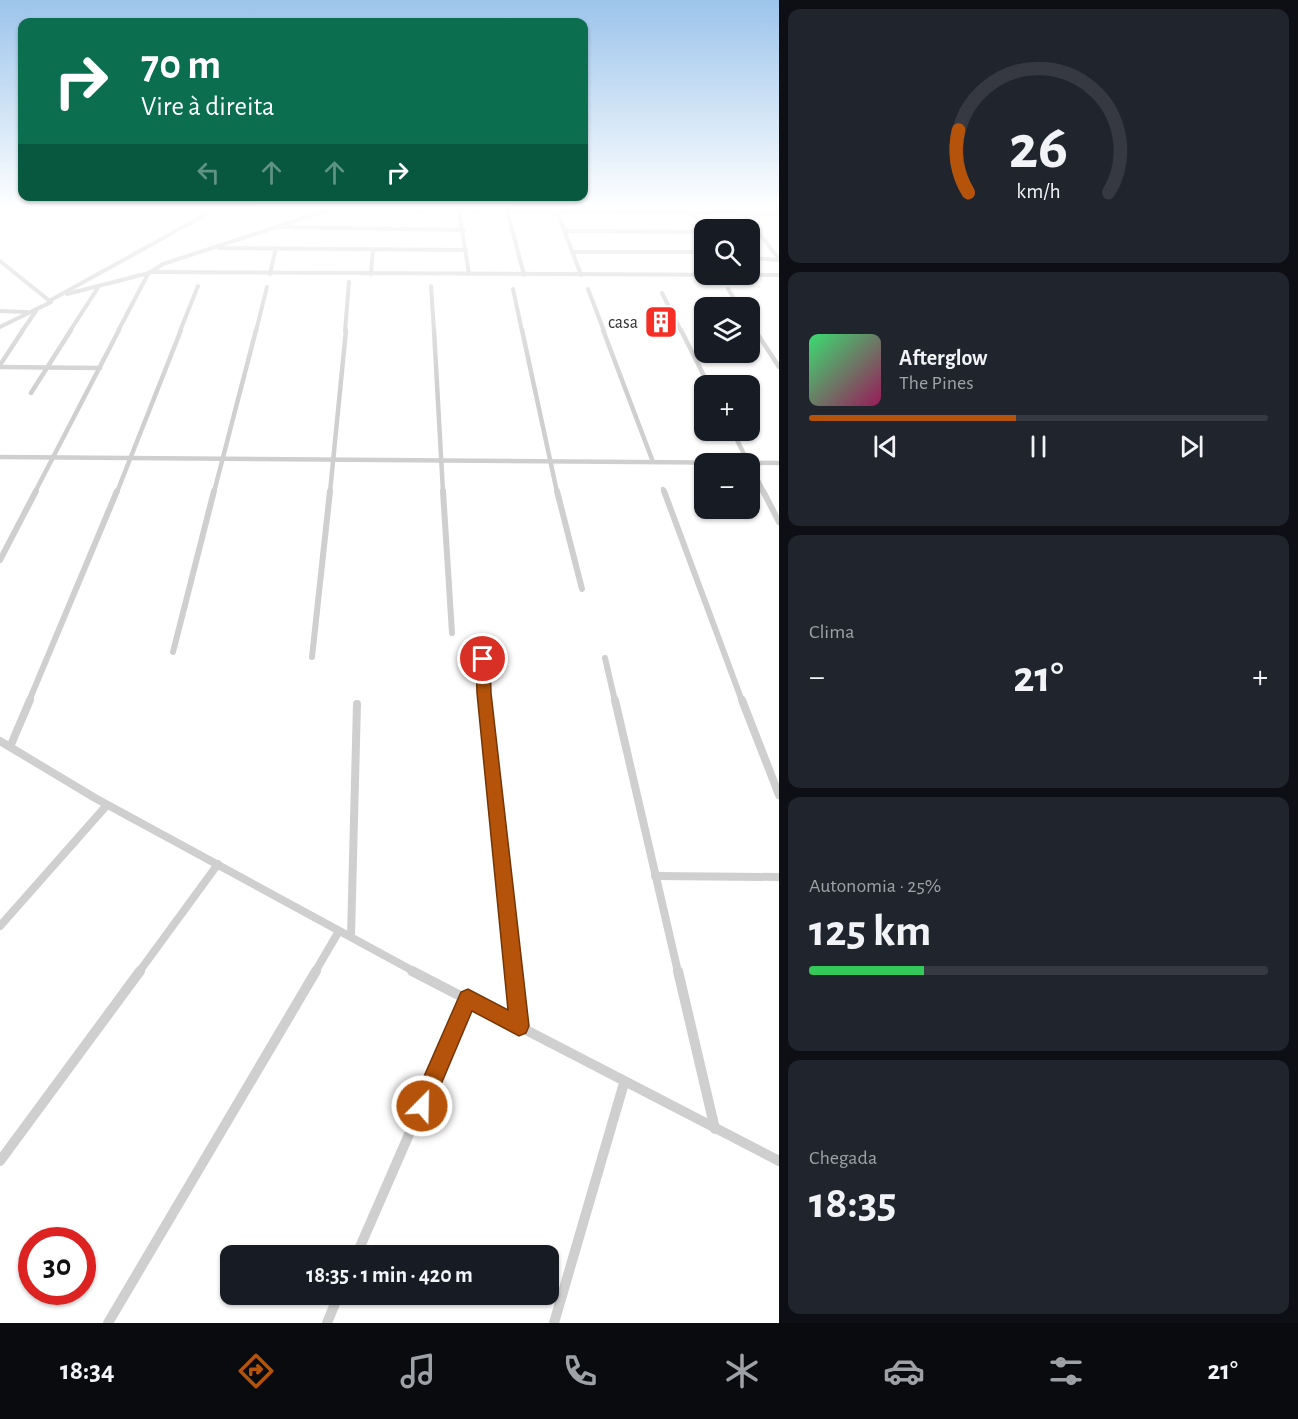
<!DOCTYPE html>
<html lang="pt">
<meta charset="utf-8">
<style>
:root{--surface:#171b24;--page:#20242c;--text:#f1f3f6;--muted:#9ea1a6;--line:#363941;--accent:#b45309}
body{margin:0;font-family:"Alegreya Sans",sans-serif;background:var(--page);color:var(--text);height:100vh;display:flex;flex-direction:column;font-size:22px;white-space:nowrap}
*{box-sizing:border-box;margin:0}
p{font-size:20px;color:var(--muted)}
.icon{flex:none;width:33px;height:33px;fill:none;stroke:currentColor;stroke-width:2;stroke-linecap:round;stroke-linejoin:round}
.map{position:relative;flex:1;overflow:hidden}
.drawer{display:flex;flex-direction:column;gap:9px;padding:9px;background:#0d0f14;width:519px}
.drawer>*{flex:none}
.guide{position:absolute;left:18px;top:18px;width:570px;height:183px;border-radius:12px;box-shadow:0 2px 4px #0004;background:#0b6e4f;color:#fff;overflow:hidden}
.fabs{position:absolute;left:694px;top:219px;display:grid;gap:12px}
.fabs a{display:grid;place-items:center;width:66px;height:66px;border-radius:12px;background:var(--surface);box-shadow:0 2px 4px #0004;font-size:30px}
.speed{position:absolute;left:18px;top:1227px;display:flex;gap:12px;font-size:30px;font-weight:700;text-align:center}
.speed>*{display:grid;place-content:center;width:78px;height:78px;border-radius:50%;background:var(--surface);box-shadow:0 2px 4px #0004;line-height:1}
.speed .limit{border:9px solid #d22;background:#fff;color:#111}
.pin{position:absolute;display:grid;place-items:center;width:51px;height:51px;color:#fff;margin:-26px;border:3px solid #fff;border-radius:50%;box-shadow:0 2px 6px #0007}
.me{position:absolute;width:66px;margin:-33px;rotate:23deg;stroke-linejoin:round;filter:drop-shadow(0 0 4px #0008)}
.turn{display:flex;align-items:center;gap:21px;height:126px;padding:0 24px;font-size:27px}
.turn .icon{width:78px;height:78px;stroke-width:2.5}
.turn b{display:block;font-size:42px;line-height:51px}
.lanes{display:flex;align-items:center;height:57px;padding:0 24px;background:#0003;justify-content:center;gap:30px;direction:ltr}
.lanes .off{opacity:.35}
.big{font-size:45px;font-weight:700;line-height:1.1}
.drawer .card{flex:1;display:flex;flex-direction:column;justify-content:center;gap:9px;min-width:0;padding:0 21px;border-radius:12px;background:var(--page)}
.drawer .dial{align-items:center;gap:0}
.dial svg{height:156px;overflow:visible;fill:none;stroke:var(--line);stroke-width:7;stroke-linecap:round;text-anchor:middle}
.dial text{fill:var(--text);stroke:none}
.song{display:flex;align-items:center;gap:18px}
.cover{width:72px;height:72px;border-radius:9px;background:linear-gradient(135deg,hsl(140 70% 55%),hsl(330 70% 35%))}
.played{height:6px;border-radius:3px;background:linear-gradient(90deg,var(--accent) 45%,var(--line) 45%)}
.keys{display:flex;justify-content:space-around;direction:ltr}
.heat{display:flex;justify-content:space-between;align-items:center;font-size:33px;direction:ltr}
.charge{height:9px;border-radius:4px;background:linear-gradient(90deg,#34c759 25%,var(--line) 0)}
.trip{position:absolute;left:220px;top:1245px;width:339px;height:60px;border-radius:12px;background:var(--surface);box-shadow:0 2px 4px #0004;font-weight:700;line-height:60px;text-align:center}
.tabs{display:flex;height:96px;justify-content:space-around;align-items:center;background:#090b0e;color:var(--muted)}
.tabs .icon{width:42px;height:42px}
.tabs .current{color:var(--accent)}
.tabs b{font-size:27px;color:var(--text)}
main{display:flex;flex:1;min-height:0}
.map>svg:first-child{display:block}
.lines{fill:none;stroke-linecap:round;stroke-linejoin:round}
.street-far4{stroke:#cfcfcf;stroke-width:4}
.street-far3{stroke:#cfcfcf;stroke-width:4.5}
.street-far2{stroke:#cfcfcf;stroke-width:6}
.street-far1{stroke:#cfcfcf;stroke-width:8}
.street{stroke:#cfcfcf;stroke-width:10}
.wall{fill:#8c8c8c}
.shaded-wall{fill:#5e5e5e}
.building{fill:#191919;stroke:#5e5e5e;stroke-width:1.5}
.route{fill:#b45309;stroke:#753606;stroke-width:1.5}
.labels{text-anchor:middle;stroke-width:6;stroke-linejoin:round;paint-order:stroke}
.far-poi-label{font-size:18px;fill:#323232;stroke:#fff;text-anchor:end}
</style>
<main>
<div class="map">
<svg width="779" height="1323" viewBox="0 0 779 1323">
<rect width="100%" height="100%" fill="#fff"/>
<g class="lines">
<!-- street-far4 -->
<g class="street-far4">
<path d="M320,206L356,210L779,213"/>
<path d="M506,206L524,275"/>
<path d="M687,206L705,231"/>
<path d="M459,211L469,274"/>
<path d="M557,211L581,275"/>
<path d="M743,213L779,259"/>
<path d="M282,227L464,230"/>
<path d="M565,231L705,232"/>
<path d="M219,248L466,250"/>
<path d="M572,252H705"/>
<path d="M750,258L779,260"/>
<path d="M0,261L51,302L0,327"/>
<path d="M150,272L779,275"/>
<path d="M270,274L276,248"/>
<path d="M371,274L373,250"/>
<path d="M431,286L434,331"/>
<path d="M513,289L522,331"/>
<path d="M588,289L604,331"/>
<path d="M728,289L740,308"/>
<path d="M662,293L681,331"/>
<path d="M67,294L149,273"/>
<path d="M51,300L221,206"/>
<path d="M0,311L27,312"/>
<path d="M750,322L756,331"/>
<path d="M22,331L36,311"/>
<path d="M70,331L99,286"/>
<path d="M118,331L148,274L163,264L341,206"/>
<path d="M180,331L198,286"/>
<path d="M256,331L267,287"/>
<path d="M345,331L349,282"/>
</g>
<!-- street-far3 -->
<g class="street-far3">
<path d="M434,330L443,492"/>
<path d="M522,330L557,492"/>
<path d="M603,330L653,462"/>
<path d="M681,330L709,386"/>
<path d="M755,330L779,367"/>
<path d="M0,365L23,330"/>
<path d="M0,367L100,368"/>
<path d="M31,393L71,330"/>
<path d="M732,430L749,464"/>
<path d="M0,457L779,463"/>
<path d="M750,465L764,492"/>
<path d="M663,489L664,492"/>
<path d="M35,492L119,330"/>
<path d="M117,492L181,330"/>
<path d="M214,492L256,330"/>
<path d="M330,492L346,330"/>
</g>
<!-- street-far2 -->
<g class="street-far2">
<path d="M443,491L452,633"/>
<path d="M557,491L582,589"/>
<path d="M664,491L742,701"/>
<path d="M763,491L779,522"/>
<path d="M0,560L36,491"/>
<path d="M483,642L485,701"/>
<path d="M173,652L214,491"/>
<path d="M312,657L330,491"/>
<path d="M605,658L615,701"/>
<path d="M29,701L117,491"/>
</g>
<!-- street-far1 -->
<g class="street-far1">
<path d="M485,700L514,972"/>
<path d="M615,700L678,972"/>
<path d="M742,700L779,795"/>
<path d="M0,741L95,798L415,972"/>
<path d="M10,747L30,700"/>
<path d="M655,876L779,877"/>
<path d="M0,926L107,805"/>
<path d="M351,936L357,704"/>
<path d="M139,972L218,864"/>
<path d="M315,972L339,931"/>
</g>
<!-- street -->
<g class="street">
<path d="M412,971L779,1161"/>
<path d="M514,971L520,1026"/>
<path d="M678,971L715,1129"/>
<path d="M0,1161L140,971"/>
<path d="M356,1256L468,999"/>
<path d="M108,1323L316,971"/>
<path d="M327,1323L339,1294"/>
<path d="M554,1323L624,1083"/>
</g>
</g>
<!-- wall -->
<path class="wall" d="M655,313L669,319L667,325L657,327L654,319Z"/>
<!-- shaded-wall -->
<path class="shaded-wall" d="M669,319L667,325L657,327L659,322Z"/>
<!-- building -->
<path class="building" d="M655,313H666L669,319L659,322Z"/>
<!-- sky -->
<linearGradient id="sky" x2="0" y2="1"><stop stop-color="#9cc4eb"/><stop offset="0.53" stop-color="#fff"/><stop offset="1" stop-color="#fff" stop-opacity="0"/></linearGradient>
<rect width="779" height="392" fill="url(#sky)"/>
<!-- route -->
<path class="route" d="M483,654L490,659L491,693L529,1026L526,1033L519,1036L472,1011L429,1113L422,1116L414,1113L411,1106L461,992L468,989L508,1010L477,693L476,659Z"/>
<!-- icons -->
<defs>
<g id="building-square" transform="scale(1.725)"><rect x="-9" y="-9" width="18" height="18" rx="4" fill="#f62f26" stroke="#fff"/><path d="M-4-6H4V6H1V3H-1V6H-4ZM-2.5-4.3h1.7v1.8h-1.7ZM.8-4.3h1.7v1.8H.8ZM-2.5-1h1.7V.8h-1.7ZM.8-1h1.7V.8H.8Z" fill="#fff"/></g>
</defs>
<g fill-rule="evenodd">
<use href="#building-square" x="661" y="322"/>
</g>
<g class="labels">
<!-- far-poi labels -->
<g class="far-poi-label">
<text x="638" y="328">casa</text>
</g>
</g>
</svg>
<div class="fabs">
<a><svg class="icon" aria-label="search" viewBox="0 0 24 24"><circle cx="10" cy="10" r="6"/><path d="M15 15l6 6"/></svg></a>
<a><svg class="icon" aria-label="layers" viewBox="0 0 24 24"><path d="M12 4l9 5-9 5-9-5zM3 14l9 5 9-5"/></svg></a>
<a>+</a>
<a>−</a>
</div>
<div class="speed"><div class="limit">30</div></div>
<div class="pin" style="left:483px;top:659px;background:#d93025"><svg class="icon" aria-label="arrive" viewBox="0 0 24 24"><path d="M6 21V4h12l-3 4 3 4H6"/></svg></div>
<svg class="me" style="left:422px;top:1106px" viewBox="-20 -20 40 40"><circle r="17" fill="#b45309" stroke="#fff" stroke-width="3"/><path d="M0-11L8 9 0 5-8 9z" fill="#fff"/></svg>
<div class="trip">18:35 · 1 min · 420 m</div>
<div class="guide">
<div class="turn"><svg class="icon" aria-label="right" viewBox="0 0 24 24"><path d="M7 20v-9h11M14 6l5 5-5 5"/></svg><div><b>70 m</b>Vire à direita</div></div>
<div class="lanes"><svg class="icon off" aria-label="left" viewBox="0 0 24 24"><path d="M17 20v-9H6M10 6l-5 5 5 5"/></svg><svg class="icon off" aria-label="ahead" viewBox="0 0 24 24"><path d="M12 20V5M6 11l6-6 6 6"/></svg><svg class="icon off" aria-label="ahead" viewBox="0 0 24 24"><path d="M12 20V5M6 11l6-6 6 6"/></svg><svg class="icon" aria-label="right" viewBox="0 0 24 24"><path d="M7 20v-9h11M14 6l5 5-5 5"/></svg></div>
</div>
</div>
<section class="drawer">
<div class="card dial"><svg viewBox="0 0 100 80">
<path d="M14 69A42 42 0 1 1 86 69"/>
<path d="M14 69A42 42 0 0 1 9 37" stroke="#b45309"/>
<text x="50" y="56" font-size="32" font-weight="700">26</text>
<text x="50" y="72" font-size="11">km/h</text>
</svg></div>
<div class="card">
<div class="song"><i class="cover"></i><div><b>Afterglow</b><p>The Pines</p></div></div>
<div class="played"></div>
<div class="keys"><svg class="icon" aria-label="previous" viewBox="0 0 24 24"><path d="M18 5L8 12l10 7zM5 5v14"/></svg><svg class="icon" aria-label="pause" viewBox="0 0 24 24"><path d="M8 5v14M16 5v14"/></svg><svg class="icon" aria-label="next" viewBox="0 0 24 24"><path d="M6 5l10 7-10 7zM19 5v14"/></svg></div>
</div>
<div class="card"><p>Clima</p>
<div class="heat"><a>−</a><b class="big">21°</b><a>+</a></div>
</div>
<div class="card"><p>Autonomia · 25%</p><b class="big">125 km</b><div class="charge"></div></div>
<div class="card"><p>Chegada</p><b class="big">18:35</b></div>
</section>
</main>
<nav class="tabs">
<b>18:34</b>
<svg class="icon current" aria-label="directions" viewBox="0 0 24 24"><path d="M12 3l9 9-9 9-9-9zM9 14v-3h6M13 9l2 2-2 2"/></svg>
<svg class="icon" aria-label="music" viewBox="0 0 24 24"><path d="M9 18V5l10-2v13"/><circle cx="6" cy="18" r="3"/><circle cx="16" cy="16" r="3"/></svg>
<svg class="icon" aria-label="phone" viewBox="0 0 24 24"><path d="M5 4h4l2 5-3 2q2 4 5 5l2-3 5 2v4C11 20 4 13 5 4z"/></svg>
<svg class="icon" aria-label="climate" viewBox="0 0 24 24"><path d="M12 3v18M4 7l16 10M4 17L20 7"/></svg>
<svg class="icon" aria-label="car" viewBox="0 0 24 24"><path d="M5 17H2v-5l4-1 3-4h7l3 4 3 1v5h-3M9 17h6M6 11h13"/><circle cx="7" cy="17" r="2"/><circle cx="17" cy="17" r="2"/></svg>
<svg class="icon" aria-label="filters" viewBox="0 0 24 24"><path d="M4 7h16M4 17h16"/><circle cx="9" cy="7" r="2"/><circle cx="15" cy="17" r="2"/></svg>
<b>21°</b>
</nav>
